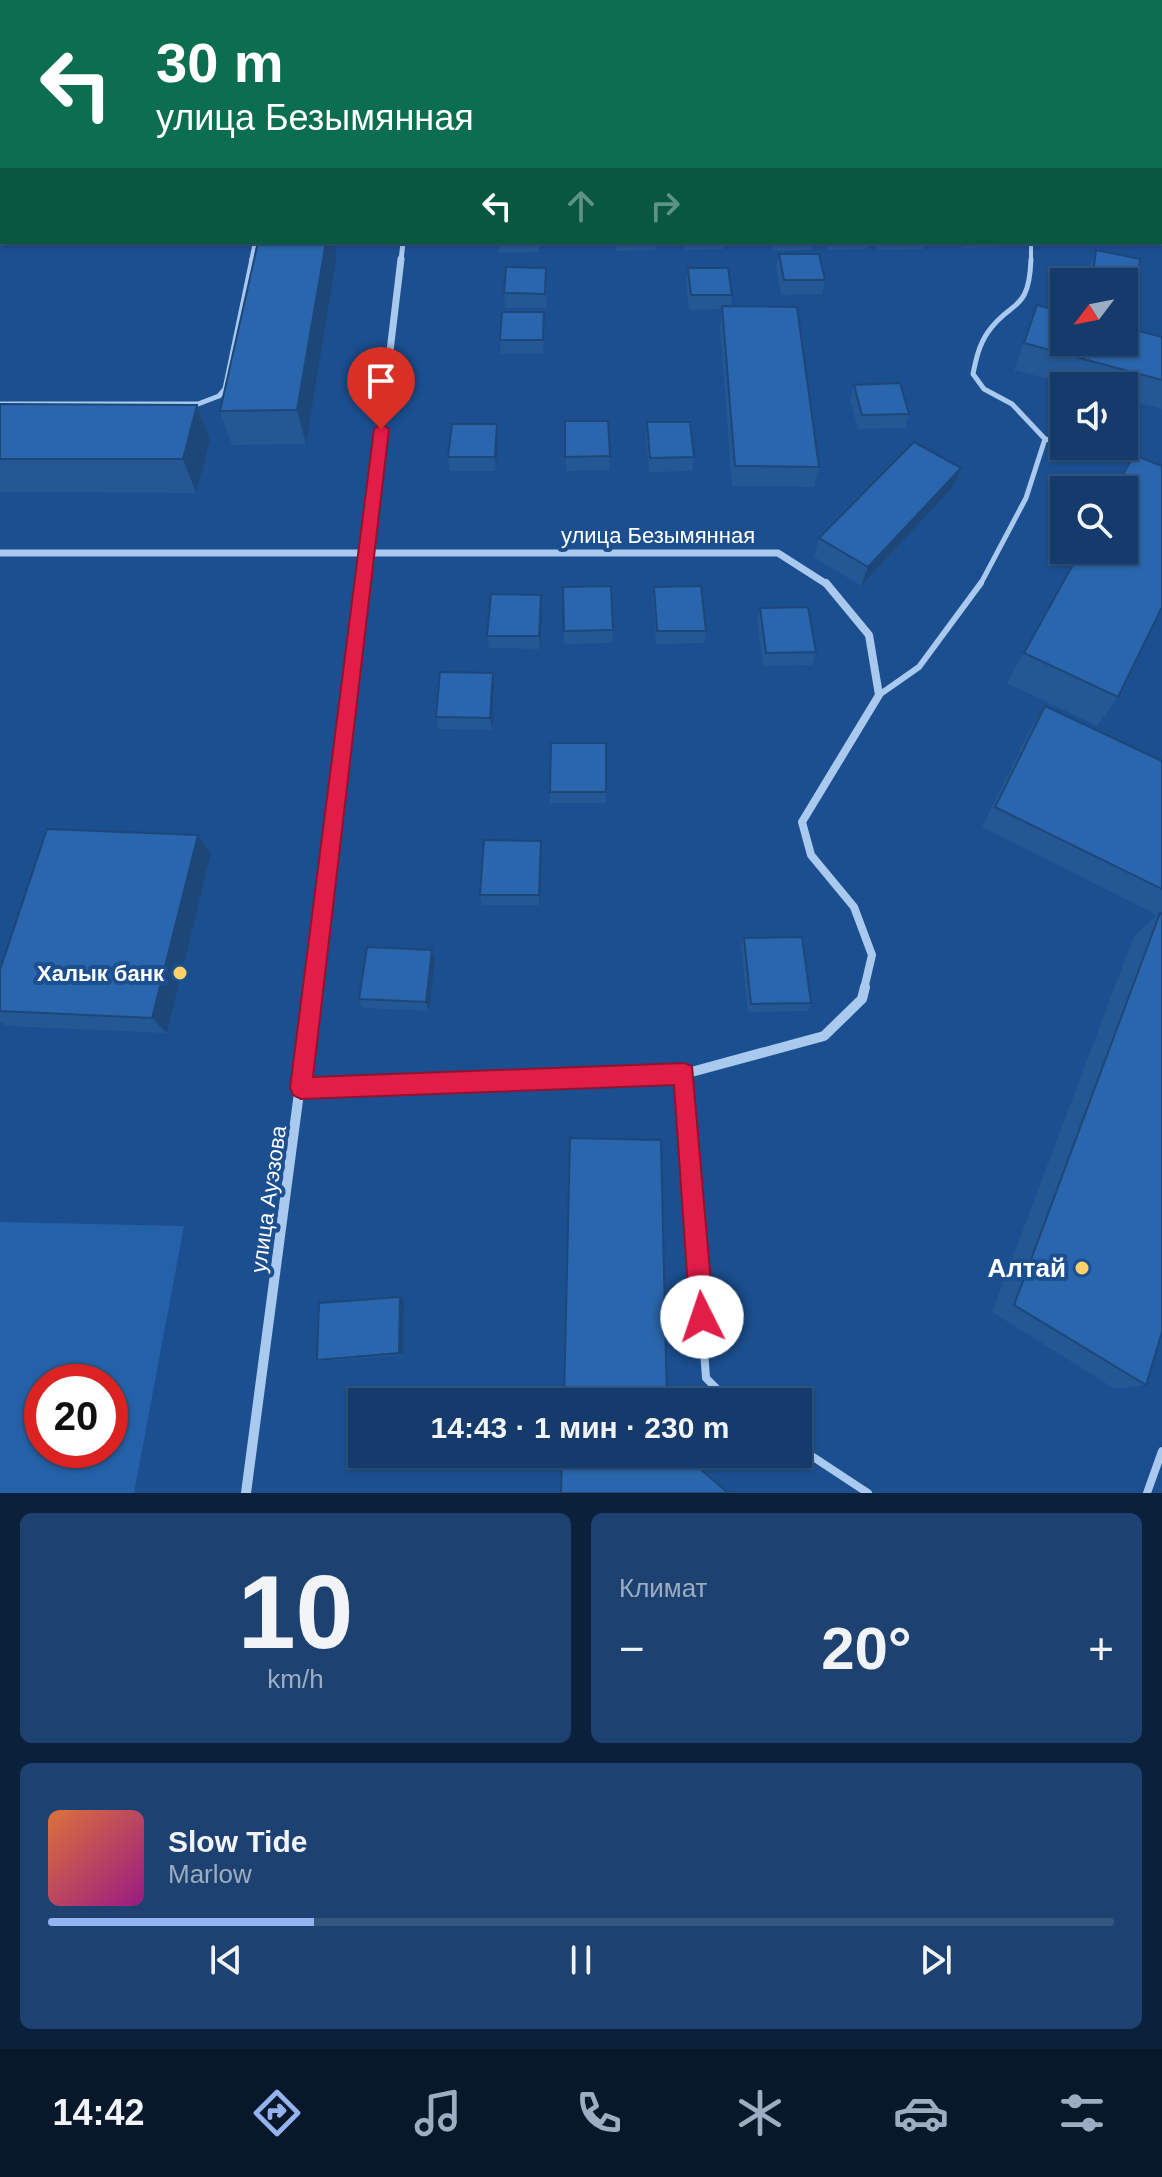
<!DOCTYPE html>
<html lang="ru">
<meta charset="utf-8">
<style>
:root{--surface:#143b6b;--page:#1d4271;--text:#f1f3f6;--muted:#9dadc1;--line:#33557e;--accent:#95b2f1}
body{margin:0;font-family:Arial,sans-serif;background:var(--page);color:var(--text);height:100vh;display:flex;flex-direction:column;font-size:30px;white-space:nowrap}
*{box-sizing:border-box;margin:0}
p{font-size:26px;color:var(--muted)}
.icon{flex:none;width:44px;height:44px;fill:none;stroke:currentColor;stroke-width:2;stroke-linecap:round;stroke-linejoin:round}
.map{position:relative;height:1493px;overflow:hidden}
.drawer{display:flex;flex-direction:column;gap:20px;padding:20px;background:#0b203b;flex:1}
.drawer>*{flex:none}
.guide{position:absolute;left:0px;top:0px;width:1162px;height:244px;box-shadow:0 2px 6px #0004,0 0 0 2px var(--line);background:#0b6e4f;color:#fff;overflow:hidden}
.needle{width:52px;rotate:238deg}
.fabs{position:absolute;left:1050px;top:268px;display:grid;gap:16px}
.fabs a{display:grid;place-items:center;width:88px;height:88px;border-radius:0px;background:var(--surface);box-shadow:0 2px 6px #0004,0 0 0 2px var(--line);font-size:40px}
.speed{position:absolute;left:24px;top:1364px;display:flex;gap:16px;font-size:40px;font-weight:700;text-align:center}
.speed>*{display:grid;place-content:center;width:104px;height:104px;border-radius:50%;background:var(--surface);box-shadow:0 2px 6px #0004,0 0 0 2px var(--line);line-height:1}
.speed .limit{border:12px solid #d22;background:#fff;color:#111}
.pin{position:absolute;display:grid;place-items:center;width:68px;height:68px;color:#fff;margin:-82px -34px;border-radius:50% 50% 50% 0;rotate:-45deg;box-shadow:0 0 8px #0007}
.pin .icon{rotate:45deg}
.me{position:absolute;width:88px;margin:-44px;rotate:356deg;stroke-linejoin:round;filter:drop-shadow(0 0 6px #0008)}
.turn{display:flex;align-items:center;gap:28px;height:168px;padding:0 24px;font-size:36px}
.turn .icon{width:104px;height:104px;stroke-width:2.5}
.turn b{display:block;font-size:56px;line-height:68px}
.lanes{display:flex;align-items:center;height:76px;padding:0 24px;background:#0003;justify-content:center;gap:40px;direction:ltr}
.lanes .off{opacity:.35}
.big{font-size:60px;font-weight:600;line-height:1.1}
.drawer .widget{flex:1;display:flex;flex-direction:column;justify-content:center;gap:12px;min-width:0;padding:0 28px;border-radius:12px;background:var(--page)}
.drawer .dial{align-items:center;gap:0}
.dial b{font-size:104px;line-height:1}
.song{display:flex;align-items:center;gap:24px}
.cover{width:96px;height:96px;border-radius:12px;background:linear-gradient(135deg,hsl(20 70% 55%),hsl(310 70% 35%))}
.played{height:8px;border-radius:4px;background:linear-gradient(90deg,var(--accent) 25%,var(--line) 25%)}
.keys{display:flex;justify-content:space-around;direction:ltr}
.heat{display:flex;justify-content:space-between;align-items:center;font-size:44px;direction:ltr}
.drawer .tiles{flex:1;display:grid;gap:20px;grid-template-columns:1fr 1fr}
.widget:last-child{grid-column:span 2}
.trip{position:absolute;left:348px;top:1388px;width:464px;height:80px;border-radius:0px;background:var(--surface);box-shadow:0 2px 6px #0004,0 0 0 2px var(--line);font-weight:600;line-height:80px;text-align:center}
.tabs{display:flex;height:128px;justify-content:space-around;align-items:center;background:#08182b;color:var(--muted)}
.tabs .icon{width:56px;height:56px}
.tabs .selected{color:var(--accent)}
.tabs b{font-size:36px;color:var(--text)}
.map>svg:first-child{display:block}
.green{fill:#2461a8;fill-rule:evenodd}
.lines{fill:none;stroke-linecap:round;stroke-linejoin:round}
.lane-far3{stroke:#a9c9ee;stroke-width:4}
.lane-far2{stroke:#a9c9ee;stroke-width:5}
.lane-far1{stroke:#a9c9ee;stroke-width:6}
.lane{stroke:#a9c9ee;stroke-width:8}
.street-far3{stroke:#a9c9ee;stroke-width:5}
.street-far2{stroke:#a9c9ee;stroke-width:7}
.street-far1{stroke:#a9c9ee;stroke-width:8}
.street{stroke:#a9c9ee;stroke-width:10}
.secondary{stroke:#d6e6fa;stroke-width:16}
.wall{fill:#245895}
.shaded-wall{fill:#1d4779}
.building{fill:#2a66ad;stroke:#1d4779;stroke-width:2}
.route{fill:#e11d48;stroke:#92132f;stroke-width:2}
.poi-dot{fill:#ffd166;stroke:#1b4f8f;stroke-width:3}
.labels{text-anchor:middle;stroke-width:8;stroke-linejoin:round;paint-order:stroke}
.street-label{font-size:22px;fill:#fff;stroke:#1b4f8f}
.poi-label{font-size:22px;font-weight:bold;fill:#fff;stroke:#1b4f8f;text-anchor:end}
.near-poi-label{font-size:26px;font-weight:bold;fill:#fff;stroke:#1b4f8f;text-anchor:end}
</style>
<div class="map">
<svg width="1162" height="1493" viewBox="0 0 1162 1493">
<rect width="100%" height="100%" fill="#1b4f8f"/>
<!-- green -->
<path class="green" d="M0,1222L184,1226L134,1493H0ZM42,1382H110V1450H42Z"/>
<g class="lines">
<!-- lane-far3 -->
<g class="lane-far3">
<path d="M251,261L255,242"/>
<path d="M1031,261V242"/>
</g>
<!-- lane-far2 -->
<g class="lane-far2">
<path d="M1031,259C1029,314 1011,299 988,332C979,345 976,359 973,374L984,389L1012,404L1045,439L1064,443"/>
<path d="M0,404H198L219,396L225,389L252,259"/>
<path d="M1077,446L1140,461"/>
<path d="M980,585L1026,498L1045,439"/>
</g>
<!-- lane-far1 -->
<path class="lane-far1" d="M879,695L919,667L981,583"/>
<!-- lane -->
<g class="lane">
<path d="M684,1074L706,1378L730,1402"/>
<path d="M798,1447L868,1493"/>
<path d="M1147,1493L1162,1451"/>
</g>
<!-- street-far3 -->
<g class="street-far3">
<path d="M571,2L579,0"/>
<path d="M401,261L403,242"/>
</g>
<!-- street-far2 -->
<g class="street-far2">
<path d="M0,553H778L828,585"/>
<path d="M362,585L401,259"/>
</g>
<!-- street-far1 -->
<g class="street-far1">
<path d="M826,583L869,635L879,695L802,822L811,855L854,907L872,955L864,989"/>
<path d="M313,989L362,583"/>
</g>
<!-- street -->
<g class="street">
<path d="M301,1088L684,1074L824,1036L862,999L865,987"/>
<path d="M246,1493L313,987"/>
</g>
<!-- secondary -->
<path class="secondary" d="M4,2L6,0"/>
</g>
<!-- wall -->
<g class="wall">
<path d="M154,0H501L506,2H163Z"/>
<path d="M870,0H1001L1002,2H870Z"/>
<path d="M1160,140L1162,141V213L1160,212Z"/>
<path d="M326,242H334L337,255L306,444L232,445L220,411Z"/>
<path d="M499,242H539V252L499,253Z"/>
<path d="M615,242H656L655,250L616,251Z"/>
<path d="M683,242H724L723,249L684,250Z"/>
<path d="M771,242H814L812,250L773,251Z"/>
<path d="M825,242H868L866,249L827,250Z"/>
<path d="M875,242H925L923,249L878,250Z"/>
<path d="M961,242H1003L1002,247L962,248Z"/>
<path d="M1096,250L1137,283L1130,297L1124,296V282H1088L1090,265Z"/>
<path d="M779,254L825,280L822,294L781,295L776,268Z"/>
<path d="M688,268L732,295L731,306L819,467L814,487L732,486L720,327L722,309L689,310L686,283Z"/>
<path d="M547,282L546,308H505L504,293Z"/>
<path d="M1037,305L1162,337V409L1124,399V386H1075L1014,370Z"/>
<path d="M545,326L543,354H501L500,340Z"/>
<path d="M854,385L909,414L905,428L858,429L850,399Z"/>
<path d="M0,404L197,405L210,440L196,493L0,492Z"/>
<path d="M565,421L610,456L609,470L566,471Z"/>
<path d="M647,422L694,457L692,471L649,472L646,436Z"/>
<path d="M497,424L498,438L496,471H450L448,457Z"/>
<path d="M953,487L861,586L814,557L819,538Z"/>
<path d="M1081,550L1118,697L1097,726L1007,683Z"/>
<path d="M563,587L613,630L612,643L564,644Z"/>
<path d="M654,587L706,631L704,643L656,644L653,600Z"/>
<path d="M541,595L540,649L489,648L487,636Z"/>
<path d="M760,608L816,652L812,665L763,666L757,620Z"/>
<path d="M493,673L494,685L492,730L438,729L436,717Z"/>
<path d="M1045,706L1162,761V912L1161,913L1146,1385L1115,1389L992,1312L1134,936L1157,915L982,827L1031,728Z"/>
<rect x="550" y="792" width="56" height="11"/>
<path d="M198,835L211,854L167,1033L7,1026L0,1021V970Z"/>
<path d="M541,841L540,905H482L480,895Z"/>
<path d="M744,938L811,1003L807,1011L748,1012L741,947Z"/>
<path d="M435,959L429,1011L363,1008L359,999Z"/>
<path d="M400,1297L404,1300L403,1355L323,1361L317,1360Z"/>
</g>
<!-- shaded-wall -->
<g class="shaded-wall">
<path d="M2,115V163L0,165V117Z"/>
<path d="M326,242H334L337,255L306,444L297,410Z"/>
<path d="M197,405L210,440L196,493L183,459Z"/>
<path d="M497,424L498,438L496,471L495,457Z"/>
<path d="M961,468L953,487L861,586L868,567Z"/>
<path d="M541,595L542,608L540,649L539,636Z"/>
<path d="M493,673L494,685L492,730L490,718Z"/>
<path d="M198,835L211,854L167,1033L152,1018Z"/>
<path d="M541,841L542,852L540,905L539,895Z"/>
<path d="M432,950L435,959L429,1011L426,1002Z"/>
<path d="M400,1297L404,1300L403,1355L399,1353Z"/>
</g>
<!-- building -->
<g class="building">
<path d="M334,0H501L506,1L343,2Z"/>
<path d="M877,0H915L916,2H878Z"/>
<path d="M923,0H961L962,2H924Z"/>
<path d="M963,0H1001L1002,2H964Z"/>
<path d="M1021,0H1034L1045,2H1020Z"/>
<path d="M2,72V115L0,117V74Z"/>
<path d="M1160,140L1162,141V174L1160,173Z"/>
<path d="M258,242H326L297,410L220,411Z"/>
<path d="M1096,250L1140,259L1137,283L1093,274Z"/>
<path d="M779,254H819L825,280H784Z"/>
<path d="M506,267L546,268L545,294L504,293Z"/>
<path d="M688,268H728L732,295H691Z"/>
<path d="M1037,305L1064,312V342H1124V327L1162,337V380L1024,343Z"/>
<path d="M722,306L797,307L819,467L735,466Z"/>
<path d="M502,312H544L543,340H500Z"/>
<path d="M900,383L909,414L862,415L854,385Z"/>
<path d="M0,404L197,405L183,459H0Z"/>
<path d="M565,421H608L610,456L565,457Z"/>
<path d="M647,422H690L694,457L650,458Z"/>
<path d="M452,424H497L495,457H448Z"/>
<path d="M914,442L961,468L868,567L819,538Z"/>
<path d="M1134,455L1162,466V607L1118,697L1024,653L1081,550H1124V490H1114Z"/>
<path d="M611,586L613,630L564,631L563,587Z"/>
<path d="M701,586L706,631H657L654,587Z"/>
<path d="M491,594L541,595L539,636H487Z"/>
<path d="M808,607L816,652L766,653L760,608Z"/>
<path d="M440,672L493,673L490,718L436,717Z"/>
<path d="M1045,706L1162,761V889L995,807Z"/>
<path d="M551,743H606V792H550Z"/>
<path d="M47,829L198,835L152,1018L0,1011V970Z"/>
<path d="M484,840L541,841L539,895H480Z"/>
<path d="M1160,913L1162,914V1332L1146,1385L1014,1305Z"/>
<path d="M802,937L811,1003L751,1004L744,938Z"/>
<path d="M367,947L432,950L426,1002L359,999Z"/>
<path d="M570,1138L661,1140L667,1402H564Z"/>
<path d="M400,1297L399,1353L317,1360L319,1303Z"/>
<path d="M562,1454H683L728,1493H561Z"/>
</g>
<!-- route -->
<path class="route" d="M381,424L389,429L313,1077L684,1063L692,1066L714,1317L710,1326L702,1329L693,1326L690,1317L674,1085L301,1099L293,1095L290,1088L374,429Z"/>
<!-- markers -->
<g class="poi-dot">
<circle cx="180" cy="973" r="8"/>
<circle cx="1082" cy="1268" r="8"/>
</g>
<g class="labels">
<!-- street labels -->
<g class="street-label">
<text x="658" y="543">улица Безымянная</text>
<text transform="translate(268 1199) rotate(-82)" y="8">улица Ауэзова</text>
</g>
<!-- poi labels -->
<g class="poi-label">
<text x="164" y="981">Халык банк</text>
</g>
<!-- near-poi labels -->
<g class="near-poi-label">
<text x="1066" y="1277">Алтай</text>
</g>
</g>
</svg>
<div class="fabs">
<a><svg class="needle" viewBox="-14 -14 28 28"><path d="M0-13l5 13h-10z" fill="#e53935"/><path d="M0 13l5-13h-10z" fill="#9dadc1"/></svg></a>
<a><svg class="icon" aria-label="sound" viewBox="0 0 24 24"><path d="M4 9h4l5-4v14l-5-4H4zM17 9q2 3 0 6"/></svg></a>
<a><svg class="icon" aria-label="search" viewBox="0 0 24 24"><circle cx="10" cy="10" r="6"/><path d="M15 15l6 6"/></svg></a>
</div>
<div class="speed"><div class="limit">20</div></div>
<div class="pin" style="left:381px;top:429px;background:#d93025"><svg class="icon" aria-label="arrive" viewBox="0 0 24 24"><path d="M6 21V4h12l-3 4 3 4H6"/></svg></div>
<svg class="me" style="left:702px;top:1317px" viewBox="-20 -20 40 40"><circle r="19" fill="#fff"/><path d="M0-13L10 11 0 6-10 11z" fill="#e11d48"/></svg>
<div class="trip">14:43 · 1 мин · 230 m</div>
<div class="guide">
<div class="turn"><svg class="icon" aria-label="left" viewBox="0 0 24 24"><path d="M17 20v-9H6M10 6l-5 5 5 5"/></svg><div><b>30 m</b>улица Безымянная</div></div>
<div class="lanes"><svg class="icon" aria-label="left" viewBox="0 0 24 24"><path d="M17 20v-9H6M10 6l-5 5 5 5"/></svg><svg class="icon off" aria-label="ahead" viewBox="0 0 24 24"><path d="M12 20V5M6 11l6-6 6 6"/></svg><svg class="icon off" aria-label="right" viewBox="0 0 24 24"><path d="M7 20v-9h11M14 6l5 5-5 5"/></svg></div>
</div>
</div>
<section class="drawer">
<div class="tiles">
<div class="widget dial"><b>10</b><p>km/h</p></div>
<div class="widget"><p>Климат</p>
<div class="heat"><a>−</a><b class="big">20°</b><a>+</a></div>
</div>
<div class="widget">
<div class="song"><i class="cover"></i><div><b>Slow Tide</b><p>Marlow</p></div></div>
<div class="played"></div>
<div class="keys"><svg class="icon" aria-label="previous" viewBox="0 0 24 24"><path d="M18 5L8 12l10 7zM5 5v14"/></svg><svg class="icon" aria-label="pause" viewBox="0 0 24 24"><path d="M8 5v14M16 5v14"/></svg><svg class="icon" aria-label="next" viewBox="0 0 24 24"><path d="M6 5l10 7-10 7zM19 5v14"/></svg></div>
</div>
</div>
</section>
<nav class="tabs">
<b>14:42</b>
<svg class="icon selected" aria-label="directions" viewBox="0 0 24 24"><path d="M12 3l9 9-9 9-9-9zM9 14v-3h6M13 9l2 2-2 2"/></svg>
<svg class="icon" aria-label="music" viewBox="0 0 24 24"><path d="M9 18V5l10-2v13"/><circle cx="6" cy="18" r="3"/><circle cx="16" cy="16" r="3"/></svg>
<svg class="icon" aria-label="phone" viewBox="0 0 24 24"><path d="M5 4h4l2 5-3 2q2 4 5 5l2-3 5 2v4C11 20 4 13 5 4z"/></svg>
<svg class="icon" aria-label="climate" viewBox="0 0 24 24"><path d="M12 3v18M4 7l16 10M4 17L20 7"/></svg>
<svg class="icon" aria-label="car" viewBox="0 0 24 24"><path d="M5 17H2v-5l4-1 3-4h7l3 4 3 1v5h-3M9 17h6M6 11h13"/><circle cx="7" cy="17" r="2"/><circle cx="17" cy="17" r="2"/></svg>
<svg class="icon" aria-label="filters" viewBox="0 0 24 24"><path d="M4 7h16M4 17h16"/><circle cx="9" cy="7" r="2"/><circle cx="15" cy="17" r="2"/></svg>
</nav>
